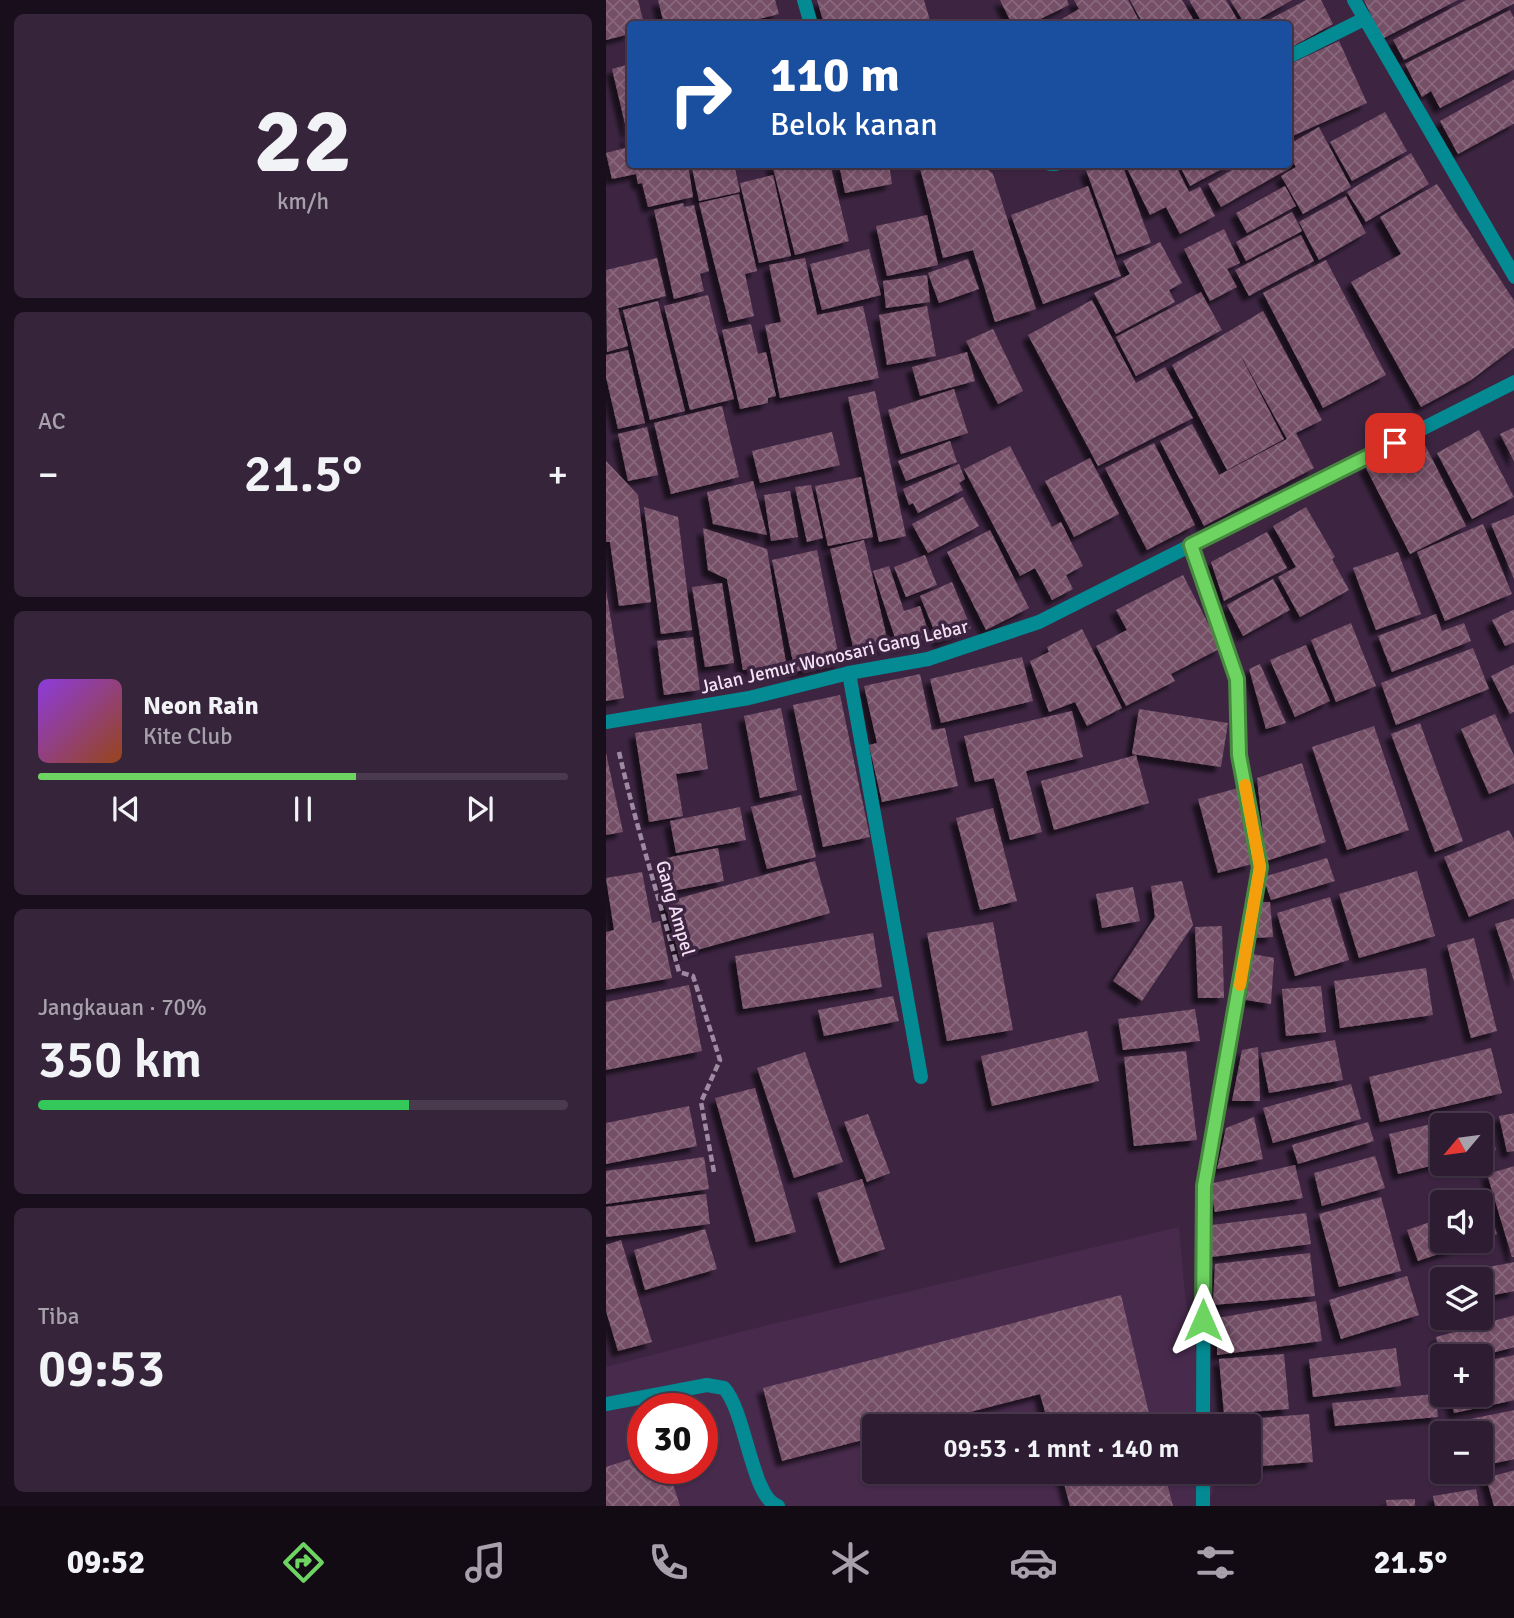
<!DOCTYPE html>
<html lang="id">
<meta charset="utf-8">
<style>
:root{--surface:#2e1c32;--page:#36253a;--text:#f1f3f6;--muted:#a7a1ac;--line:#493a4d;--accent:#6dd361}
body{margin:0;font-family:Signika,sans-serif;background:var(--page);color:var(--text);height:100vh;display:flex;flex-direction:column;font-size:26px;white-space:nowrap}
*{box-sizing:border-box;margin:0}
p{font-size:23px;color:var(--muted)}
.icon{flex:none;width:38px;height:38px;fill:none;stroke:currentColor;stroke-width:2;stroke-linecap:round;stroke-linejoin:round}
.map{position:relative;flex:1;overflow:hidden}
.side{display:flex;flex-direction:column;gap:14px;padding:14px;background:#190f1c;width:606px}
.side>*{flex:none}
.top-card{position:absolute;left:21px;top:21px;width:665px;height:147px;border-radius:7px;box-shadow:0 2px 5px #0004,0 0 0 2px var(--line);background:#1a4fa0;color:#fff;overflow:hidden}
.needle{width:46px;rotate:241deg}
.buttons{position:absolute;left:824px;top:1113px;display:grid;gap:14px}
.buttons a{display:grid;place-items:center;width:63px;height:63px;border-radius:7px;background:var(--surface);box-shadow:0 2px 5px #0004,0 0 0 2px var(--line);font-size:35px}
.speed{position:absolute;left:21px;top:1393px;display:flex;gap:14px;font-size:35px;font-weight:700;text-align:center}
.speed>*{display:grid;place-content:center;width:91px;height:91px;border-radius:50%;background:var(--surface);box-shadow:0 2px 5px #0004,0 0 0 2px var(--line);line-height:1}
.speed .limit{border:10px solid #d22;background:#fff;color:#111}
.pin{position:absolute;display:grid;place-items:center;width:60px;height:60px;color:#fff;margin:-30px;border-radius:14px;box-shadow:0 4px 10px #0006}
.me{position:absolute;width:77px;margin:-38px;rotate:0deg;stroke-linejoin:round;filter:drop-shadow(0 0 5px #0008)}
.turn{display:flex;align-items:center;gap:24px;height:147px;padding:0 28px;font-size:32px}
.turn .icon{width:91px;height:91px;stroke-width:2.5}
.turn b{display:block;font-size:49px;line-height:60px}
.big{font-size:52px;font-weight:600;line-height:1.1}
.side .card{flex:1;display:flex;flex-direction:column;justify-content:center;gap:10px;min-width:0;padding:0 24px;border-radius:10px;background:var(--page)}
.side .dial{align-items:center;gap:0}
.dial b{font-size:91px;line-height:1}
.song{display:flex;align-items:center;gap:21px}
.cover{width:84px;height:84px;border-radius:10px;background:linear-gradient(135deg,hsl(270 70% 55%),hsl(20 70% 35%))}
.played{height:7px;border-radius:4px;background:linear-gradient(90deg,var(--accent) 60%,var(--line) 60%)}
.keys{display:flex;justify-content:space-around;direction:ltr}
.heat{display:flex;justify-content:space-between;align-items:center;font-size:38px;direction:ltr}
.charge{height:10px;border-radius:5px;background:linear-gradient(90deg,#34c759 70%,var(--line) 0)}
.trip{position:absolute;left:256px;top:1414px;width:399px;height:70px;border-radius:7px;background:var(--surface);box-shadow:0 2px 5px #0004,0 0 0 2px var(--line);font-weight:600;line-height:70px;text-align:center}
.dock{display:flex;height:112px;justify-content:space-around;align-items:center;background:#120b14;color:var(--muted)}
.dock .icon{width:49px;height:49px}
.dock .current{color:var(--accent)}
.dock b{font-size:32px;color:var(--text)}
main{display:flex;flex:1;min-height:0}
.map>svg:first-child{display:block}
.built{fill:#482a4d;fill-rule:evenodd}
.building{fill:url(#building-cross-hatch);filter:url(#shadow)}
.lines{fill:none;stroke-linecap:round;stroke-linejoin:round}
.path{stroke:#9e8aa1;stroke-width:4.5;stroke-dasharray:7 3.5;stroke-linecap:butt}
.minor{stroke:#038a92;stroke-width:14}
.route-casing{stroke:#47893f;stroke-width:18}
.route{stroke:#6dd361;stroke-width:12}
.slow{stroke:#f59e0b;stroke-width:12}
.labels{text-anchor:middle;stroke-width:7;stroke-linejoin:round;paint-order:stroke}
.street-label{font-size:19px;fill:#f2e2f4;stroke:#3d2542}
</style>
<main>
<section class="side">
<div class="card dial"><b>22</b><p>km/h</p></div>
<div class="card"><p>AC</p>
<div class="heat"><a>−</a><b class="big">21.5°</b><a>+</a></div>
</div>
<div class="card">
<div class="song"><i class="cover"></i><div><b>Neon Rain</b><p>Kite Club</p></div></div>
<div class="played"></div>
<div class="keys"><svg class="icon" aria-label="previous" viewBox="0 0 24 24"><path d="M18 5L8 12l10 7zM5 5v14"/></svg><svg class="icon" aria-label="pause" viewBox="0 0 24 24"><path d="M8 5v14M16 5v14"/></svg><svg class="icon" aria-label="next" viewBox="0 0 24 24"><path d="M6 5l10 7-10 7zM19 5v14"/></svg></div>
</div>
<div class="card"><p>Jangkauan · 70%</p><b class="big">350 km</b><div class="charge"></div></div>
<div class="card"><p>Tiba</p><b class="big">09:53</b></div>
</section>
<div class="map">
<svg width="909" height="1506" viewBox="0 0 909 1506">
<defs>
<pattern id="building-cross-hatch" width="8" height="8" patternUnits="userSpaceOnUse" patternTransform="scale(1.75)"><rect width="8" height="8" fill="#744f66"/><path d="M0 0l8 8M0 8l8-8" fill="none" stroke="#88687c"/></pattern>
<filter id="shadow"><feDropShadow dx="-6" dy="6" stdDeviation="2" flood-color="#0009"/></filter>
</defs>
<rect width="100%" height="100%" fill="#3d2542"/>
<!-- built -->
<path class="built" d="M573,1227L579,1295L604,1426H268V1472H612L602,1506H0V1367L146,1329ZM37,1409H96V1468H37Z"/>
<!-- building -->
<g class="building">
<path d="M0,0H32L38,24H24V34L0,40Z"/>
<path d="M52,0H169L173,14L132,24H58Z"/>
<path d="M211,0H318L325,24H218Z"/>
<path d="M394,0H461L463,5L424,24H406Z"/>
<path d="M468,0H522L535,24H453L451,22L473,9Z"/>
<path d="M524,0H576L590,24H537Z"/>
<path d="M583,0H620L634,24H597Z"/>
<path d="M624,0H686L644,24H639Z"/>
<path d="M700,0H715L727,24L682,49V24H655Z"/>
<path d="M758,0H852L776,39Z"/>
<path d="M860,0H909V3L798,60L787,40Z"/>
<path d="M904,10L909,20V69L834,108L825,91L816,97L799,64Z"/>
<path d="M733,41L761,103L682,138V65Z"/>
<path d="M24,64V132H21L6,69Z"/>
<path d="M909,79V123L852,154L834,121Z"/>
<path d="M779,112L801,151L746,181L724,142Z"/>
<path d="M713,127L745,187L697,214L675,176L690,167L682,153V145Z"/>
<path d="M20,136H24V164H82L87,197L42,207L36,183L32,184L30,174L6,179L0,153L23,147Z"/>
<path d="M805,153L823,184L760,222L741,192Z"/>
<path d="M103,164H128L134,192L93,201L86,168Z"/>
<path d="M166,164H224L243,241L189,255Z"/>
<path d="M233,164H283L286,184L239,193Z"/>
<path d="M326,164H376L387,174L430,309L389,322L367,250L337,258L314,168Z"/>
<path d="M495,164H516L545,243L511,255L480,170Z"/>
<path d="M519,164H569L583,192L594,187L609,216L574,234L560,207L544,215Z"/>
<path d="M573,164H625L584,186Z"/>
<path d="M636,164H682L684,168L615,207L602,184Z"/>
<path d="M167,175L185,256L153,263L134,183Z"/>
<path d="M831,184L909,302V347L865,380L815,407L745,282L795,254L774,217Z"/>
<path d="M482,186L515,276L437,304L405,215Z"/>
<path d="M679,186L690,206L641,233L630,213Z"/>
<path d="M133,194L151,271L139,274L148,316L123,322L93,203Z"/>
<path d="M740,196L760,233L713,260L693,222Z"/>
<path d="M77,203L78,207L88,205L103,271L94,274L98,291L68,299L48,210Z"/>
<path d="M686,212L696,231L640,261L630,242Z"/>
<path d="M321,215L332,265L281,276L270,226Z"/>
<path d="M618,229L634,263L621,269L631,287L604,301L578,249Z"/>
<path d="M695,235L708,261L643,296L629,270Z"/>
<path d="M554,242L576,283L563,290L569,302L510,334L488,293L524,274L517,261Z"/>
<path d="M263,249L275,295L216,310L204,264Z"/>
<path d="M51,258L60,296L12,308L22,346L1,352L0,270Z"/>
<path d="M199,258L211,315L257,306L273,378L174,398L159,325L175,322L163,265Z"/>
<path d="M362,259L373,289L333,303L322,273Z"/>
<path d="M720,260L780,375L717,408L657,293Z"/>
<path d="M321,275L324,302L280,308L277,281Z"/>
<path d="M595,292L616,330L530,376L510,337Z"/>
<path d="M102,295L128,399L84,410L58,306Z"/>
<path d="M486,300L530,383L559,367L587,418L492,466L422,335Z"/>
<path d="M52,301L79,411L44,420L17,310Z"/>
<path d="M321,306L330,356L281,365L273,315Z"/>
<path d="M657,311L716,420L690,433L708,468L598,526L554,441L586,424L613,475L681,439L628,343L678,439L621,470L566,365Z"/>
<path d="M145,324L152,354L160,352L170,396L162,398V403L134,409L116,330Z"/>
<path d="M387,329L417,391L392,404L360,341Z"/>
<path d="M22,350L39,423L12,429L0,377V355Z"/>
<path d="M361,352L369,381L314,396L306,367Z"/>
<path d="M348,389L362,433L295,454L282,410Z"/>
<path d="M269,391L300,536L273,542L242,397Z"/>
<path d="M116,406L133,477L65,494L48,423Z"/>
<path d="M41,427L52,475L22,481L12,434Z"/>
<path d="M909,427V463L894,434Z"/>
<path d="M873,430L908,497L866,519L831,453Z"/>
<path d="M226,432L234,465L154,483L146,451Z"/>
<path d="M815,437L860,526L804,554L759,466Z"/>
<path d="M344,441L351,462L300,481L292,461Z"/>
<path d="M548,443L589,525L541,550L499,468Z"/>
<path d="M404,446L446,527L455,522L477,566L460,575L467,589L446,600L429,568L414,576L358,469Z"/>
<path d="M484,458L513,514L468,537L439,481Z"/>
<path d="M0,461L32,495L45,602L13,606L4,542H0Z"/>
<path d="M353,464L359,479L353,483L357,490L312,513L307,503L303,505L297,489Z"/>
<path d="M255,477L267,537L222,546L209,486Z"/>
<path d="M147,481L161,535L107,524L101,492Z"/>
<path d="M205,485L217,538L201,542L189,487Z"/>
<path d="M184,491L192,537L165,541L158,495Z"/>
<path d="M357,497L373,526L322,553L306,524Z"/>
<path d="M38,507L72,517L86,630L55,634Z"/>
<path d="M700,507L729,557L726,559L743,590L694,617L672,577L690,567L667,526Z"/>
<path d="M908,515V579L885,524Z"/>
<path d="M877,524L906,594L839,621L811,552Z"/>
<path d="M97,528L161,549L180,663L137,670L121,579L102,570Z"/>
<path d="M384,530L423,608L380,630L341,552Z"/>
<path d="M661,532L681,568L618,601L605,562Z"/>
<path d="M258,540L283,647L249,655L224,549Z"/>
<path d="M211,550L234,662L189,672L166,560Z"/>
<path d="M792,552L815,614L770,630L747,568Z"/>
<path d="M319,555L331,585L300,597L288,567Z"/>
<path d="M283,566L298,611L314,606L324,637L292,647L267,571Z"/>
<path d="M577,575L615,648L565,674L569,681L520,706L490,646L521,630L510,610Z"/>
<path d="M667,579L684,610L637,636L621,605Z"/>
<path d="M346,582L365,628L333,642L314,596Z"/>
<path d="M116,583L128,663L99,667L86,587Z"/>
<path d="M0,590L18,698L0,701Z"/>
<path d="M909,609V642L899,646L886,620Z"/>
<path d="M830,614L836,631L858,623L865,641L786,672L772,636Z"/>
<path d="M745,623L770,686L730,702L705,640Z"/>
<path d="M476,629L516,708L481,726L469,702L443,712L424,661L443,652L441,647Z"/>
<path d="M87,637L94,690L58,695L51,641Z"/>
<path d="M700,645L724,701L689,717L664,660Z"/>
<path d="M867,648L883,689L790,725L775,683Z"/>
<path d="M416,657L427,701L335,723L324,679Z"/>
<path d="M654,664L680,723L660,729L643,669Z"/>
<path d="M909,664V711L904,714L885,676Z"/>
<path d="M314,674L326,730L339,728L352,786L276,802L263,745L271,743L258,686Z"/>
<path d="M234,695L264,837L217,847L187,705Z"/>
<path d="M175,708L191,790L154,798L138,716Z"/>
<path d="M533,709L622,723L615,767L526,754Z"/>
<path d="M466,711L477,757L420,771L436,832L404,840L388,778L369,782L358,736Z"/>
<path d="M889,714L909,758V783L883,794L855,729Z"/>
<path d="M95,723L102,769L70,774L77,816L43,822L29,733Z"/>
<path d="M814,723L857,841L829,852L785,734Z"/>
<path d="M768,726L803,830L741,850L706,747Z"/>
<path d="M0,753L17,832L0,835Z"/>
<path d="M530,755L543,803L448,830L435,781Z"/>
<path d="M696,763L720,842L660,861L651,778Z"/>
<path d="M632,788L646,864L612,873L592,799Z"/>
<path d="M195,795L210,857L161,869L145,807Z"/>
<path d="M134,807L140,840L70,853L64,821Z"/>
<path d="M387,808L411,901L374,910L350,818Z"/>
<path d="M903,830L909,842V898L863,917L838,857Z"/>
<path d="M112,848L118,881L61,892L55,859Z"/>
<path d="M721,858L729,881L665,900L657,877Z"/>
<path d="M209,861L224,913L73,955L59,902Z"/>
<path d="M811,871L829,936L753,958L733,894Z"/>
<path d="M36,872L46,923L54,921L66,978L0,990V932L8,930L0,878Z"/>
<path d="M576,881L587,925L536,1001L507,981L549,917L545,886Z"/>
<path d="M527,887L534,921L496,928L490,894Z"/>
<path d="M724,897L743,960L689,976L671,913Z"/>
<path d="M651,902H664L667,937L648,938Z"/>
<path d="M909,918V981H908L889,924Z"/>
<path d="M387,922L407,1030L341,1041L321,933Z"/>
<path d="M616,926L618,998H592L589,927Z"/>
<path d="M267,933L276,987L137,1009L129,956Z"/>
<path d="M868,938L891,1031L865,1038L841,945Z"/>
<path d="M647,954L668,958L665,1004L640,1000Z"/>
<path d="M820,968L827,1015L734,1028L728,981Z"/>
<path d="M83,985L96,1051L0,1070V1002Z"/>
<path d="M715,986L720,1032L680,1036L676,989Z"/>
<path d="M287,996L293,1021L218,1036L212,1010Z"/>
<path d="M589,1009L594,1041L517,1050L512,1019Z"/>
<path d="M481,1031L493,1081L386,1106L375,1056Z"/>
<path d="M729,1040L737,1080L663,1093L655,1053Z"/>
<path d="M652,1047L654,1101H626L636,1050Z"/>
<path d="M885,1048L896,1093L774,1122L763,1077Z"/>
<path d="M580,1051L591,1140L528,1146L518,1057Z"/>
<path d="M199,1052L237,1162L188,1178L151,1068Z"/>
<path d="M745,1084L755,1119L667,1143L657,1108Z"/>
<path d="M149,1088L190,1232L150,1242L109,1098Z"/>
<path d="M83,1106L91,1146L0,1164V1123Z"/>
<path d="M881,1111L890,1150L875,1154V1125H836V1163L792,1174L783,1134Z"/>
<path d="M909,1113V1151L901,1152L893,1116Z"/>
<path d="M262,1114L284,1173L261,1182L238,1122Z"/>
<path d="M648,1117L657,1159L611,1169L620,1128Z"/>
<path d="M762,1122L768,1141L692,1164L686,1145Z"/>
<path d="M769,1156L779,1188L716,1206L708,1173Z"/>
<path d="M98,1157L103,1189L0,1204V1171Z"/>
<path d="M689,1165L697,1198L609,1212L603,1184Z"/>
<path d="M909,1166V1257H906L881,1174Z"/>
<path d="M256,1179L279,1249L234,1263L211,1193Z"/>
<path d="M100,1194L104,1224L0,1237V1207Z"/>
<path d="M775,1197L795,1271L733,1287L713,1214Z"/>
<path d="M880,1204L891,1234L875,1240V1205Z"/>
<path d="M700,1213L705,1244L606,1257V1225Z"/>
<path d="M836,1218V1241H871L812,1261L801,1230Z"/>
<path d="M99,1229L111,1269L39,1290L28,1250Z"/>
<path d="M15,1240L46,1342L12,1351L0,1311V1245Z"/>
<path d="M704,1253L709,1296L607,1305L609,1264Z"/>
<path d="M909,1262V1291L882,1296L877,1268Z"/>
<path d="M801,1276L813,1315L735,1339L723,1300Z"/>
<path d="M515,1295L546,1426H443L434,1394L310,1426H268V1437L176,1461L157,1388Z"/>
<path d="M710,1301L716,1341L611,1355V1318Z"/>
<path d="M909,1315V1347L874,1356H835L830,1337Z"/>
<path d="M790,1348L795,1386L707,1397L703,1359Z"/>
<path d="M678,1354L683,1409L618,1414L613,1359Z"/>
<path d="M909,1355V1400L848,1413L844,1395H875V1362Z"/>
<path d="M830,1394L832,1417L729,1426L726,1403Z"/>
<path d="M909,1410V1459L875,1466V1433H846L844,1423Z"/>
<path d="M703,1414L707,1462L642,1467V1426H620V1421Z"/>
<path d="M37,1455V1468H62L74,1506H0V1467Z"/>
<path d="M909,1470V1506H888L880,1478Z"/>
<path d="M455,1472H558L567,1506H464Z"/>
<path d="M870,1489L873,1506H829L827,1496Z"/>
<path d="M809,1499V1506H781L780,1500Z"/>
</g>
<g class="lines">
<!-- path -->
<path class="path" d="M13,752C30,826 53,898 73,972L87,976L114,1060L95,1102L108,1172"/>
<!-- minor -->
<g class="minor">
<path d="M198,0L205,24"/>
<path d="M748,0L909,277"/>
<path d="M682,57L758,19"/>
<path d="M444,164H450"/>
<path d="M585,545L631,679L633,755L654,867L598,1186L597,1426"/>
<path d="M243,673L315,1077"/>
<path d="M0,722L143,698L243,673L322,659L433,622L909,382"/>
<path d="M0,1404L101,1385L118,1388C140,1412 146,1499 172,1506"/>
<path d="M597,1506V1472"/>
</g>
</g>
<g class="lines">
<!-- route casing -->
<g class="route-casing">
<path id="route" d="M597,1320L598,1186L654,867L633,755L631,679L585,545L789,443"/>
</g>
<!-- route -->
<use href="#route" class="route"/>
<!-- slow -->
<path class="slow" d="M634,985L654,867L639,785"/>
</g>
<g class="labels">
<!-- street labels -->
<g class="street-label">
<text transform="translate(228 656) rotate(-13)" y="7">Jalan Jemur Wonosari Gang Lebar</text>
<text transform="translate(70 908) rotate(74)" y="7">Gang Ampel</text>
</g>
</g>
</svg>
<div class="buttons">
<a><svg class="needle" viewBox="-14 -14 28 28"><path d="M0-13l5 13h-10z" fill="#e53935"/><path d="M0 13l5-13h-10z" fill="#a7a1ac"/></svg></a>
<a><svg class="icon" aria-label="sound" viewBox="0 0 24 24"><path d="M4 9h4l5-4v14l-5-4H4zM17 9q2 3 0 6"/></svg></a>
<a><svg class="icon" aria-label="layers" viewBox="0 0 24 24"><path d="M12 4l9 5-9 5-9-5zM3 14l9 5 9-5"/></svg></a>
<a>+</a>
<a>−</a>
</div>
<div class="speed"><div class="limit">30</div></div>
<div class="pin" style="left:789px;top:443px;background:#d93025"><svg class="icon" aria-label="arrive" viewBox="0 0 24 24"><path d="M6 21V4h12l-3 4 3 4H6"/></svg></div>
<svg class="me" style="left:597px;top:1320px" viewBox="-20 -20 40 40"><path d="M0-17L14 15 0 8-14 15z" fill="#6dd361" stroke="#fff" stroke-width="4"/></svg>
<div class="trip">09:53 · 1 mnt · 140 m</div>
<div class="top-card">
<div class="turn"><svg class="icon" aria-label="right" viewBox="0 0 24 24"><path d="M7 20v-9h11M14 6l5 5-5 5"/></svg><div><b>110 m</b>Belok kanan</div></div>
</div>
</div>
</main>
<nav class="dock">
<b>09:52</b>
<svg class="icon current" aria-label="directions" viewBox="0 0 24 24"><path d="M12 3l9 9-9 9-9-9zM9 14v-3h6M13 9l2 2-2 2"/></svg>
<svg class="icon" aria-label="music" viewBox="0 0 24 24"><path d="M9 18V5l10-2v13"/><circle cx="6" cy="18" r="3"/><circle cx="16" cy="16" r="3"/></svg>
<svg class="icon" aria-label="phone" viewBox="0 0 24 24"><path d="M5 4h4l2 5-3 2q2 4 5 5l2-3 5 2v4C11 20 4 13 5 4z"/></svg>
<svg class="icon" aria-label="climate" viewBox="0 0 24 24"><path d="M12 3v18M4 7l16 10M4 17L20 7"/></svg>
<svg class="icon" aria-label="car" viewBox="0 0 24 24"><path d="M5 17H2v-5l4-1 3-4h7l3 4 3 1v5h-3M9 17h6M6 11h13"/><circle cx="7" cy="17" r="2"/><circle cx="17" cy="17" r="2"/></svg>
<svg class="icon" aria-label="filters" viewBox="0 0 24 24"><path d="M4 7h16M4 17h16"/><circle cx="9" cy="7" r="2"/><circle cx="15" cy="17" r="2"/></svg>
<b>21.5°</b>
</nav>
